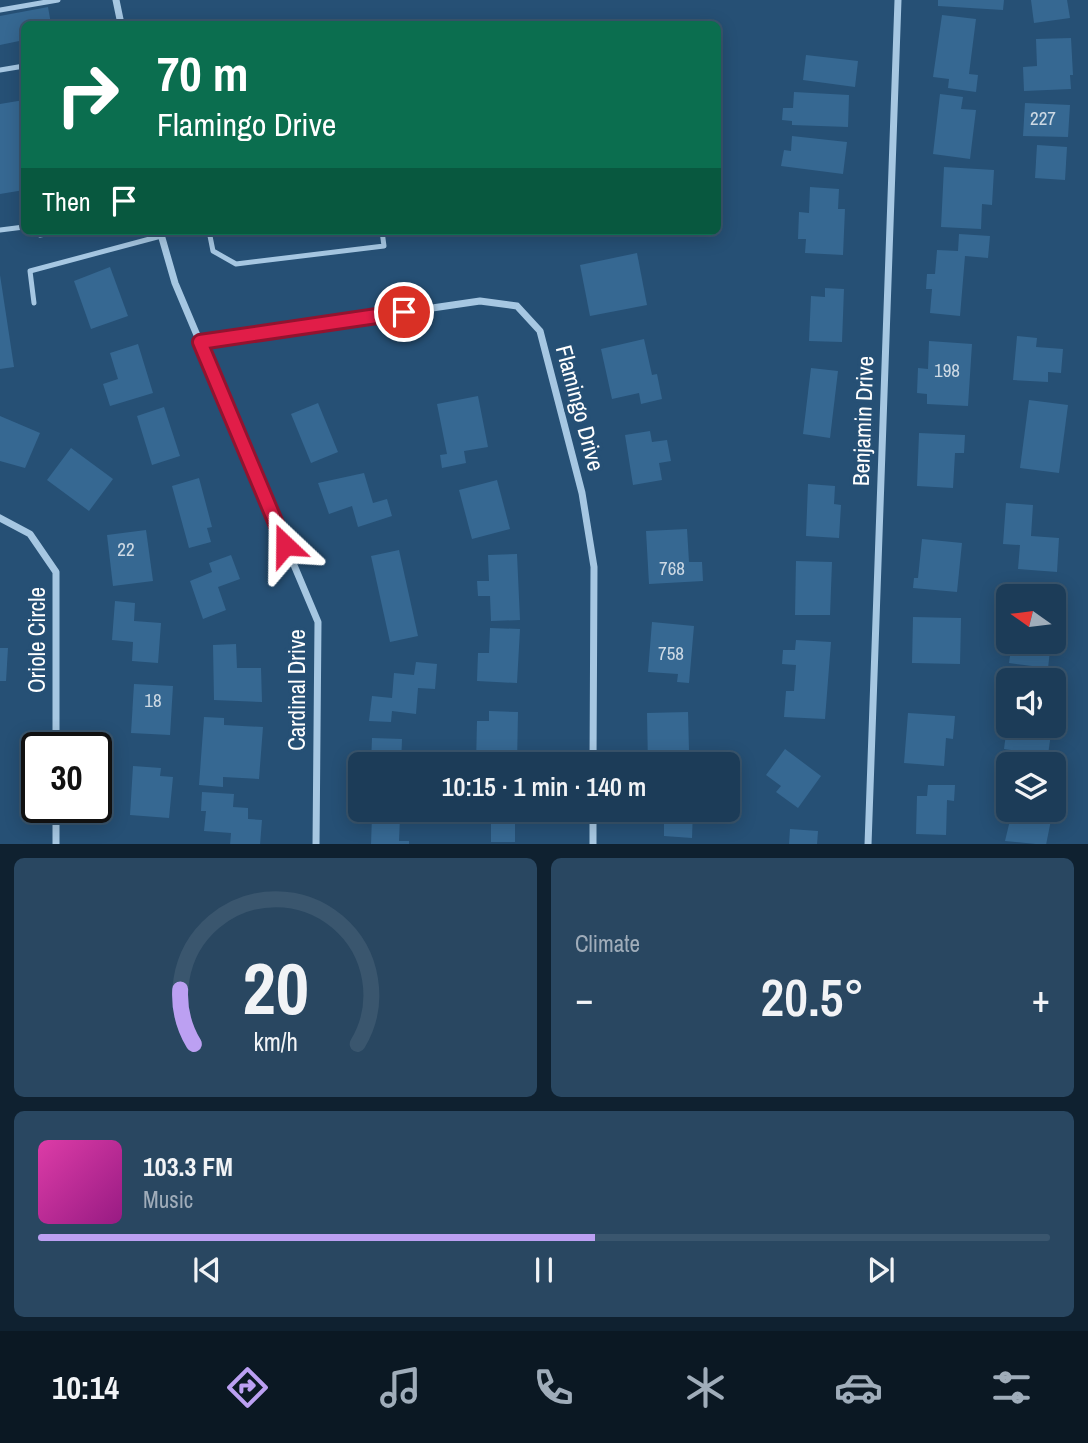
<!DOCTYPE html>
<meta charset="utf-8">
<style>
:root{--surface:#1c3c58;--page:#294761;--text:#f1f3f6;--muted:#a0adba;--line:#3a566e;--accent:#bca0f2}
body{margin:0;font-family:"Archivo Narrow",sans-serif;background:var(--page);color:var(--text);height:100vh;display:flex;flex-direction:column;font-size:26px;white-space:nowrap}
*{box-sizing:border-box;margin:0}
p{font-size:23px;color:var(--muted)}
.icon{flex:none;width:38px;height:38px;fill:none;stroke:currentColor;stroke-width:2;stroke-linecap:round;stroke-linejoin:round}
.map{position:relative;height:844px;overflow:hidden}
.side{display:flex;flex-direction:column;gap:14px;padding:14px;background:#0f2130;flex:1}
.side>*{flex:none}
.hud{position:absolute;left:21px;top:21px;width:700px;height:214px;border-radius:10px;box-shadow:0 4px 18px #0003,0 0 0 2px var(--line);background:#0b6e4f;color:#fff;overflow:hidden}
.needle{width:46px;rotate:284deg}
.fabs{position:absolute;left:996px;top:584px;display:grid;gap:14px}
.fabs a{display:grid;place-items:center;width:70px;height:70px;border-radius:10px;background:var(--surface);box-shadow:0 4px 18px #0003,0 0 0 2px var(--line);font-size:35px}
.speed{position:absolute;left:21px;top:732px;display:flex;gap:14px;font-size:35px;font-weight:700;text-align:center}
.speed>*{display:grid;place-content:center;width:91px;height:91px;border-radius:50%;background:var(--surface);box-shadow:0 4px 18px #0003,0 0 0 2px var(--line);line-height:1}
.speed .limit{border:4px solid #111;border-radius:10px;background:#fff;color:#111}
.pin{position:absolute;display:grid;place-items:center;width:60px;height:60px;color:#fff;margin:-30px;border:4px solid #fff;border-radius:50%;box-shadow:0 2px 7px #0007}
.me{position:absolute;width:77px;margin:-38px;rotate:337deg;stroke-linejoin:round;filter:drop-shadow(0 0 5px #0008)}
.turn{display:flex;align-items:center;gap:24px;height:147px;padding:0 21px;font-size:32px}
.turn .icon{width:91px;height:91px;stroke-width:2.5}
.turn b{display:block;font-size:49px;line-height:60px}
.then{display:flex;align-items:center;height:66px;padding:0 21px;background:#0003;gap:14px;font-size:26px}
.big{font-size:52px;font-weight:600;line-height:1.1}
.side .tile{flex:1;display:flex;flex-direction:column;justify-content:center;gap:10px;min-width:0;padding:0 24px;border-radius:10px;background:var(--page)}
.side .dial{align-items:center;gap:0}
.dial svg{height:182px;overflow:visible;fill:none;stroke:var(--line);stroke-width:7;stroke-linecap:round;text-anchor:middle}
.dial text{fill:var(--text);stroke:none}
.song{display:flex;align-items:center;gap:21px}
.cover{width:84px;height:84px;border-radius:10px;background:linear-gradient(135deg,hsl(320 70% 55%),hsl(310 70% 35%))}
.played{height:7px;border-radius:4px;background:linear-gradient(90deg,var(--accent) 55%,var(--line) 55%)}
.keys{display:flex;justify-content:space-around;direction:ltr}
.heat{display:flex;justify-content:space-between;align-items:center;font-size:38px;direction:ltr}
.side .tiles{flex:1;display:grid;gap:14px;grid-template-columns:1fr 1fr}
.tile:last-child{grid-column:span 2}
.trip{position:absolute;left:348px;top:752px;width:392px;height:70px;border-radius:10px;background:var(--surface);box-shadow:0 4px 18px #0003,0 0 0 2px var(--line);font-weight:600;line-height:70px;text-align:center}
.tab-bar{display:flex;height:112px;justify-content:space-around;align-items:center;background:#0b1823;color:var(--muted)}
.tab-bar .icon{width:49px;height:49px}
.tab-bar .on{color:var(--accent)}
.tab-bar b{font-size:32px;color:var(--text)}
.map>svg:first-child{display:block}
.building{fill:#366892}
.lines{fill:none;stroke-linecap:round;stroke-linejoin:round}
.service{stroke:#a6c7e2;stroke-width:5}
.minor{stroke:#a6c7e2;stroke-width:7}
.route-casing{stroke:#92132f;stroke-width:18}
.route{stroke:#e11d48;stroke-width:12}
.labels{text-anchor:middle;stroke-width:7;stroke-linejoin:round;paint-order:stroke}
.number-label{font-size:19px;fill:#cdd9e4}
.street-label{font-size:23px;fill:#fff;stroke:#265075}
</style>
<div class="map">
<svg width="1088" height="845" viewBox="0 0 1088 845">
<rect width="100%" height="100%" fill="#265075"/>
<!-- building -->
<g class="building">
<path d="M938,0H1004L1003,10L938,6Z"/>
<path d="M1031,0H1067L1070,18L1034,23Z"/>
<path d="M48,7L51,24H24V40L0,45V16Z"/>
<path d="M942,15L976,19L969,74L978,75L976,92L948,88L949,79L933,77Z"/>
<path d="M1071,38L1073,75H1070L1071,89L1024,91L1023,67L1037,66L1036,39Z"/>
<path d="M806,55L858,61L855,87L803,80Z"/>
<path d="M794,92L849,95L848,127L792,125V121L782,120L783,108H793Z"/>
<path d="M940,94L963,97L961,109L976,110L970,159L933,154Z"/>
<path d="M24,100V190L0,194V104Z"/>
<path d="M1025,103L1070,105L1068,137L1023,136Z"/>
<path d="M792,136L847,142L843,174L781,166L784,150L791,151Z"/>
<path d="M1037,145L1067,147L1065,180L1035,178Z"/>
<path d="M944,167L994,170L992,205L982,204L981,229L941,227Z"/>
<path d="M810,187L839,189L838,209H845L843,255L805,253L806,239H798L799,212L809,213Z"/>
<path d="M959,234L990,236L988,258L965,256L960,316L930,313L932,289H926L927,274H935L937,250L958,251Z"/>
<path d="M637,253L647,305L590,316L580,265Z"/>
<path d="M110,267L128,316L91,329L74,281Z"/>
<path d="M0,275L14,367L0,369Z"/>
<path d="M825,288L844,289L842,342L809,341L811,296L825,297Z"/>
<path d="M1017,336L1037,338L1036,347L1063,349L1061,373L1048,372V382L1013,380Z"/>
<path d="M644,339L652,375L657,374L662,399L641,404L639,393L612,399L601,349Z"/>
<path d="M929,341L972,344L968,406L927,404V394L917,393L918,368L928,369Z"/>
<path d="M138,344L153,393L110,406L103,384L118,379L110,353Z"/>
<path d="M811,368L838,371L830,438L803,434Z"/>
<path d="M478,396L488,447L464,451L466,463L442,468L440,455L447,454L437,404Z"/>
<path d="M1029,400L1068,405L1059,473L1020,468Z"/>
<path d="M318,403L338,452L311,463L291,414Z"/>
<path d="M164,407L180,456L152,465L137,416Z"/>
<path d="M0,416L40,433L25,468L0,461Z"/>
<path d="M650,431L652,442L667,440L671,461L659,463L662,480L633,485L625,435Z"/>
<path d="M919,433L965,435L964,453H955L953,488L917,486Z"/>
<path d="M71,448L113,479L89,511L47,480Z"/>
<path d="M364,473L373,503L387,499L392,516L358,527L352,506L329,514L318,483Z"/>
<path d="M199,478L212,527L207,528L211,542L189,548L172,486Z"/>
<path d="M497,480L510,529L472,539L459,490Z"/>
<path d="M808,484L835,486L834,504L841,505L839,538L806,536Z"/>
<path d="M1006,503L1033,505L1031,536L1059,538L1057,572L1018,569L1020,545L1003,544Z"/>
<path d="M687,529L689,562H702L703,581L649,584L646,531Z"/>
<path d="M146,530L153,581L113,586L107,535Z"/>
<path d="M922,539L962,543L957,592L913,588L914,578H918Z"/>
<path d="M399,550L418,636L390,642L371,556Z"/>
<path d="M517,554L520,620L491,621L490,596H478L477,581H489L488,555Z"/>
<path d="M231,555L240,579L218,587L226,610L203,619L190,581L212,572L209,563Z"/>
<path d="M796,561L832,562L830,615H795Z"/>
<path d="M115,601L135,603L134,621L161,623L158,663L132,661L133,642L112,640Z"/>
<path d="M913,617L961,618L960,664L912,663Z"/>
<path d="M652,622L694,626L689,683L677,682L678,674L648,672Z"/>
<path d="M490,628L520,629L517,683L477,681L478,653H489Z"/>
<path d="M796,640L831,642L825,719L784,717L786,691H794L796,665L782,664L783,650H795Z"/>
<path d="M1012,642H1051L1048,668L1009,663Z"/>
<path d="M236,644L237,668H261L262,702L214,700L213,645Z"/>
<path d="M0,648H8L6,681H0Z"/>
<path d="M416,662L437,664L435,689L418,688L416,714L392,711L391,722L369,721L372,696L392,698L394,673L414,675Z"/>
<path d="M134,684L173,686L170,735L131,733Z"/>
<path d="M489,711L518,712L517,765H476L477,721H489Z"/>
<path d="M688,712L689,750H677V765H648L647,713Z"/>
<path d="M908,713L955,716L953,739L946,738L944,766L904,763Z"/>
<path d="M204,717L224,718V725L263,727L259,779L223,777V787L199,785Z"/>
<path d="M1007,726H1052L1048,755L1004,749Z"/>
<path d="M372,738L402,739L401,765H371Z"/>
<path d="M785,749L821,776L798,808L776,792L781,786L766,775Z"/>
<path d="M1004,753L1030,755V765H1008V776H1002Z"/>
<path d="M133,766L161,768L160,776L173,777L169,818L130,815Z"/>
<path d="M928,785H955L954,801L947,800L946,835L916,834L917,796H927Z"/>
<path d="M202,792L234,794L233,807L248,808V819L262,820L260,845H230L231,833L204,831L206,811H201Z"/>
<path d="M491,810H538V818H515V842H491Z"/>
<path d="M646,810H693L692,838L664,836V821L645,819Z"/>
<path d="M1020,810H1053L1046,845L1005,841L1011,816L1019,817Z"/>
<path d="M372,815L400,817L399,841H409V845H371Z"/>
<path d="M790,829L818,831L817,845H789Z"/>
</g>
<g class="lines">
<!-- service -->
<g class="service">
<path d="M0,10L58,0"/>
<path d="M0,70L24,66"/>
<path d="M0,230L24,227"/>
<path d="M33,231L40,235L63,231"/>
<path d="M209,231L213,251L236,264L384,246L382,231"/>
<path d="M34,303L30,271L161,236"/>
</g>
<!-- minor -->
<g class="minor">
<path d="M116,0L121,24"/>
<path d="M160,231L175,283L318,622L316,845"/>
<path d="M200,342L480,301L517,306L540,331L582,493L594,567L593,765"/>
<path d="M0,518L30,534L56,572V747"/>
<path d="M56,807V845"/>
<path d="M593,845V810"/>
<path d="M868,845L898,0"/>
</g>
</g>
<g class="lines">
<!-- route casing -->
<g class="route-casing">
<path id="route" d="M285,545L200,342L404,312"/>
</g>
<!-- route -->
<use href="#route" class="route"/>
</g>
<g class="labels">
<!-- number labels -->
<g class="number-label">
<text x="1043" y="125">227</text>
<text x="947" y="377">198</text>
<text x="126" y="556">22</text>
<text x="672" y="575">768</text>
<text x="671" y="660">758</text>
<text x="153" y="707">18</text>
</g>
<!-- street labels -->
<g class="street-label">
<text transform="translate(580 408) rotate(75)" y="8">Flamingo Drive</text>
<text transform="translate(863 421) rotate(-88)" y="8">Benjamin Drive</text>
<text transform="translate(37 640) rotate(-90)" y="8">Oriole Circle</text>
<text transform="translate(297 690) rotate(-90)" y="8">Cardinal Drive</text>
</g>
</g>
</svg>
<div class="fabs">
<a><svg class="needle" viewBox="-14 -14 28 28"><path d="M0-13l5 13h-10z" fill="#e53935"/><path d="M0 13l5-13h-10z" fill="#a0adba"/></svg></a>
<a><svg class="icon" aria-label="sound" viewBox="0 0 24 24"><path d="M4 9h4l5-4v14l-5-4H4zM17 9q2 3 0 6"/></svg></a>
<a><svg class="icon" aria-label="layers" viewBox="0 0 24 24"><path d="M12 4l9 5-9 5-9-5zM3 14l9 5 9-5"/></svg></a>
</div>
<div class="speed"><div class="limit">30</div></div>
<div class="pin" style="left:404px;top:312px;background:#d93025"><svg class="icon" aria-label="arrive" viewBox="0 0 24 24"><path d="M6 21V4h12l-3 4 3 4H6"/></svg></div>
<svg class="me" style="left:285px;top:545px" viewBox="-20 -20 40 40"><path d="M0-17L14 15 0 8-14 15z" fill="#e11d48" stroke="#fff" stroke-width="4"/></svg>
<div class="trip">10:15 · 1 min · 140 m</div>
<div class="hud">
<div class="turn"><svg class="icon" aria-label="right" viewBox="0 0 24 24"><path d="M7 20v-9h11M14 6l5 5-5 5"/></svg><div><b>70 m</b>Flamingo Drive</div></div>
<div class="then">Then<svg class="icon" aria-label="arrive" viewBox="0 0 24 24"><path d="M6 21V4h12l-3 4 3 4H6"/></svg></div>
</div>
</div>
<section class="side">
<div class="tiles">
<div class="tile dial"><svg viewBox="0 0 100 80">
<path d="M14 69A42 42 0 1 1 86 69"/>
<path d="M14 69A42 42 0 0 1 8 45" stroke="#bca0f2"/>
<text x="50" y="56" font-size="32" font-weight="700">20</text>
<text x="50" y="72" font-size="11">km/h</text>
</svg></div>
<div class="tile"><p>Climate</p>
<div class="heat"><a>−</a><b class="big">20.5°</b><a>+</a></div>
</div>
<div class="tile">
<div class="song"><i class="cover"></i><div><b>103.3 FM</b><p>Music</p></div></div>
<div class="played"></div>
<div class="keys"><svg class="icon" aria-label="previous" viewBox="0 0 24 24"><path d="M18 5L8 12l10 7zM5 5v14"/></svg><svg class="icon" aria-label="pause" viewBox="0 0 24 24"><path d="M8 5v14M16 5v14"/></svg><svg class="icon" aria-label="next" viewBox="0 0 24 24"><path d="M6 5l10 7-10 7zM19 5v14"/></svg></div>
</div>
</div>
</section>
<nav class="tab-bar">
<b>10:14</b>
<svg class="icon on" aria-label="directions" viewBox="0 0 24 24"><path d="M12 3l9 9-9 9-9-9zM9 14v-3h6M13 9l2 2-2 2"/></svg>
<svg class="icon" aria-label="music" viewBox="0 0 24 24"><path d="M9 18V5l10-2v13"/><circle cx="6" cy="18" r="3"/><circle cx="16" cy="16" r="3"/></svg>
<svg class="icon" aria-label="phone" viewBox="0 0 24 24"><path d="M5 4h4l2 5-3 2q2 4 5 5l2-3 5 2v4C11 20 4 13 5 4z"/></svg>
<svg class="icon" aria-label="climate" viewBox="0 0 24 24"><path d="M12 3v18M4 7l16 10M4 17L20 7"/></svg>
<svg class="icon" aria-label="car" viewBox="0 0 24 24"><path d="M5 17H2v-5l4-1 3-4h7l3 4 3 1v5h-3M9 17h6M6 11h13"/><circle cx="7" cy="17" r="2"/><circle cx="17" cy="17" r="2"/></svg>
<svg class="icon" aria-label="filters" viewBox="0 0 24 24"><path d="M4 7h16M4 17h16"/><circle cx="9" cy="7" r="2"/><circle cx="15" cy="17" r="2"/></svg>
</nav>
